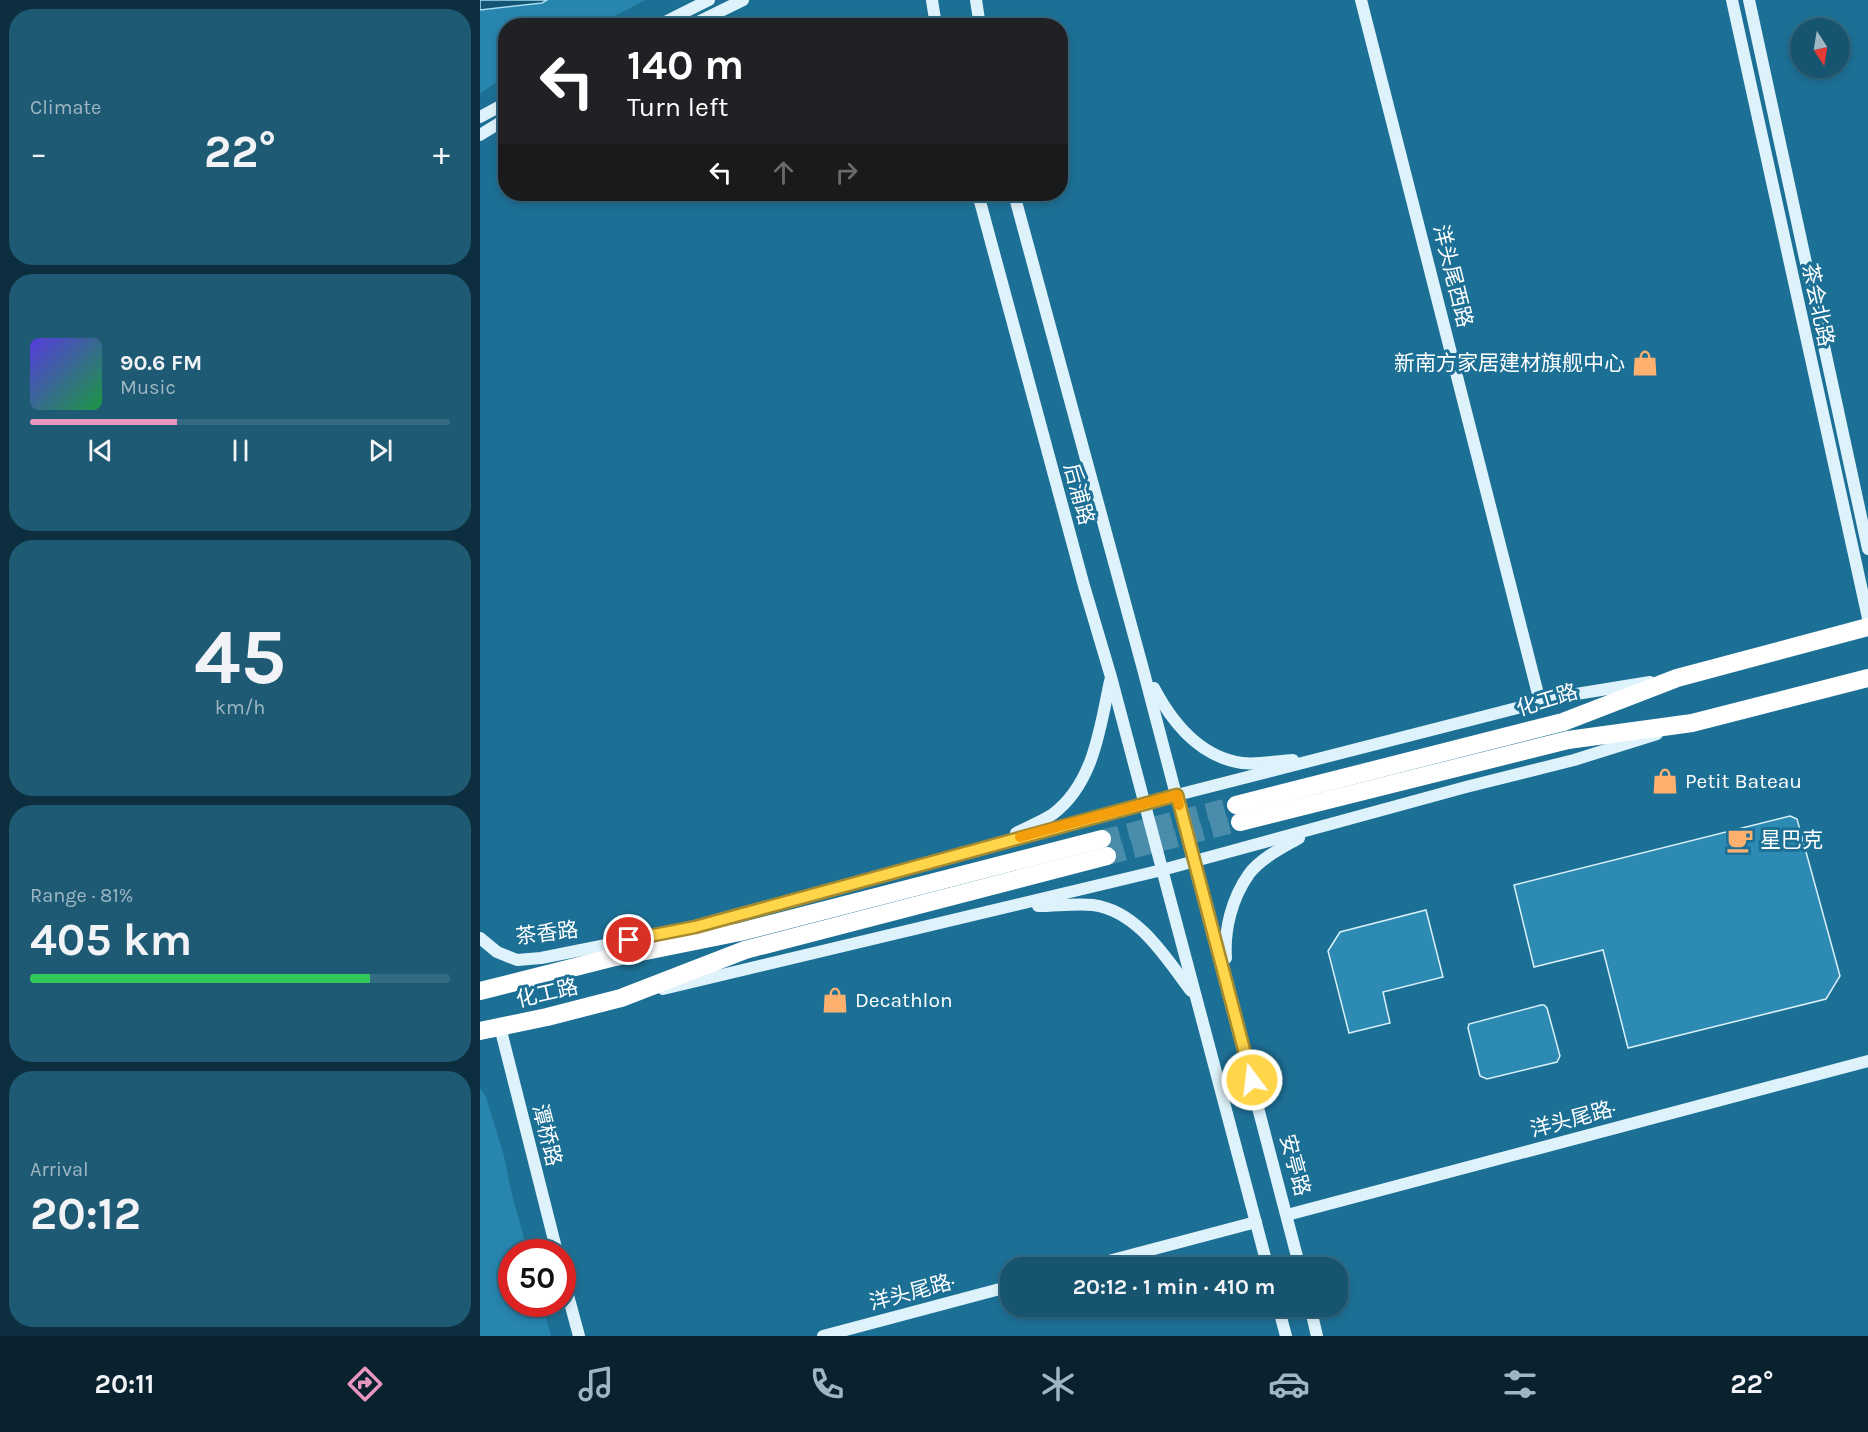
<!DOCTYPE html>
<meta charset="utf-8">
<style>
:root{--surface:#165470;--page:#1f5a75;--text:#f1f3f6;--muted:#9eb7c3;--line:#356a83;--accent:#e797bd}
body{margin:0;font-family:Karla,"Noto Sans SC",sans-serif;background:var(--page);color:var(--text);height:100vh;display:flex;flex-direction:column;font-size:22px;white-space:nowrap}
*{box-sizing:border-box;margin:0}
p{font-size:20px;color:var(--muted)}
.icon{flex:none;width:33px;height:33px;fill:none;stroke:currentColor;stroke-width:2;stroke-linecap:round;stroke-linejoin:round}
.map{position:relative;flex:1;overflow:hidden}
.sheet{display:flex;flex-direction:column;gap:9px;padding:9px;background:#0c2e3e;width:480px}
.sheet>*{flex:none}
.guide{position:absolute;left:18px;top:18px;width:570px;height:183px;border-radius:24px;box-shadow:0 3px 9px #0003,0 0 0 2px var(--line);background:#202124;color:#fff;overflow:hidden}
.needle{width:39px;rotate:168deg}
.fabs{position:absolute;left:1310px;top:18px;display:grid;gap:12px}
.fabs a{display:grid;place-items:center;width:60px;height:60px;border-radius:50%;background:var(--surface);box-shadow:0 3px 9px #0003,0 0 0 2px var(--line);font-size:30px}
.speed{position:absolute;left:18px;top:1239px;display:flex;gap:12px;font-size:30px;font-weight:700;text-align:center}
.speed>*{display:grid;place-content:center;width:78px;height:78px;border-radius:50%;background:var(--surface);box-shadow:0 3px 9px #0003,0 0 0 2px var(--line);line-height:1}
.speed .limit{border:9px solid #d22;background:#fff;color:#111}
.pin{position:absolute;display:grid;place-items:center;width:51px;height:51px;color:#fff;margin:-26px;border:3px solid #fff;border-radius:50%;box-shadow:0 2px 6px #0007}
.me{position:absolute;width:66px;margin:-33px;rotate:345deg;stroke-linejoin:round;filter:drop-shadow(0 0 4px #0008)}
.turn{display:flex;align-items:center;gap:21px;height:126px;padding:0 30px;font-size:27px}
.turn .icon{width:78px;height:78px;stroke-width:2.5}
.turn b{display:block;font-size:42px;line-height:51px}
.lanes{display:flex;align-items:center;height:57px;padding:0 30px;background:#0003;justify-content:center;gap:30px;direction:ltr}
.lanes .off{opacity:.35}
.big{font-size:45px;font-weight:700;line-height:1.1}
.sheet .card{flex:1;display:flex;flex-direction:column;justify-content:center;gap:9px;min-width:0;padding:0 21px;border-radius:24px;background:var(--page)}
.sheet .dial{align-items:center;gap:0}
.dial b{font-size:78px;line-height:1}
.song{display:flex;align-items:center;gap:18px}
.cover{width:72px;height:72px;border-radius:9px;background:linear-gradient(135deg,hsl(250 70% 55%),hsl(140 70% 35%))}
.played{height:6px;border-radius:3px;background:linear-gradient(90deg,var(--accent) 35%,var(--line) 35%)}
.keys{display:flex;justify-content:space-around;direction:ltr}
.heat{display:flex;justify-content:space-between;align-items:center;font-size:33px;direction:ltr}
.charge{height:9px;border-radius:4px;background:linear-gradient(90deg,#34c759 81%,var(--line) 0)}
.trip{position:absolute;left:520px;top:1257px;width:348px;height:60px;border-radius:24px;background:var(--surface);box-shadow:0 3px 9px #0003,0 0 0 2px var(--line);font-weight:700;line-height:60px;text-align:center}
.dock{display:flex;height:96px;justify-content:space-around;align-items:center;background:#09222d;color:var(--muted)}
.dock .icon{width:42px;height:42px}
.dock .selected{color:var(--accent)}
.dock b{font-size:27px;color:var(--text)}
main{display:flex;flex:1;min-height:0}
.map>svg:first-child{display:block}
.green{fill:#2785ae}
.water{fill:#145573;stroke:#a4dbf1;stroke-width:1.5}
.building{fill:#2d8ab3;stroke:#d7f0fb;stroke-width:1.5}
.lines{fill:none;stroke-linecap:round;stroke-linejoin:round}
.highway-tunnel{stroke:#4a8daa;stroke-width:18;stroke-dasharray:18 9;stroke-linecap:butt}
.secondary{stroke:#def2fb;stroke-width:12}
.highway{stroke:#fff;stroke-width:18}
.route-casing{stroke:#a68a30;stroke-width:15}
.route{stroke:#ffd54a;stroke-width:10}
.slow{stroke:#f59e0b;stroke-width:10}
.labels{text-anchor:middle;stroke-width:6;stroke-linejoin:round;paint-order:stroke}
.street-label{font-size:21px;fill:#fff;stroke:#1d7095}
.poi-label{font-size:21px;fill:#fff;stroke:#1d7095;text-anchor:start}
</style>
<main>
<section class="sheet">
<div class="card"><p>Climate</p>
<div class="heat"><a>−</a><b class="big">22°</b><a>+</a></div>
</div>
<div class="card">
<div class="song"><i class="cover"></i><div><b>90.6 FM</b><p>Music</p></div></div>
<div class="played"></div>
<div class="keys"><svg class="icon" aria-label="previous" viewBox="0 0 24 24"><path d="M18 5L8 12l10 7zM5 5v14"/></svg><svg class="icon" aria-label="pause" viewBox="0 0 24 24"><path d="M8 5v14M16 5v14"/></svg><svg class="icon" aria-label="next" viewBox="0 0 24 24"><path d="M6 5l10 7-10 7zM19 5v14"/></svg></div>
</div>
<div class="card dial"><b>45</b><p>km/h</p></div>
<div class="card"><p>Range · 81%</p><b class="big">405 km</b><div class="charge"></div></div>
<div class="card"><p>Arrival</p><b class="big">20:12</b></div>
</section>
<div class="map">
<svg width="1388" height="1336" viewBox="0 0 1388 1336">
<rect width="100%" height="100%" fill="#1d7095"/>
<!-- green -->
<g class="green">
<path d="M0,0H165L118,25L26,26L25,76L0,94Z"/>
<path d="M0,1088L6,1097L24,1156L32,1195L48,1252H32V1304H62L71,1336H0Z"/>
</g>
<!-- water -->
<path class="water" d="M0,0H67L62,3L0,10Z"/>
<!-- building -->
<g class="building">
<path d="M1310,816L1317,819L1360,976L1346,999L1148,1048L1123,950L1054,967L1034,885Z"/>
<path d="M946,910L963,977L903,992L910,1023L869,1033L848,951L860,932Z"/>
<path d="M1061,1005H1064L1067,1008L1080,1056L1077,1062L1007,1079L1000,1076L988,1028L989,1024Z"/>
</g>
<g class="lines">
<!-- highway-tunnel -->
<g class="highway-tunnel">
<path d="M622,839L756,805"/>
<path d="M627,856L760,822"/>
</g>
<!-- secondary -->
<g class="secondary">
<path d="M452,0L456,26"/>
<path d="M496,0L500,26"/>
<path d="M881,0L1060,702"/>
<path d="M1252,0L1388,618"/>
<path d="M1269,0L1388,549"/>
<path d="M177,26L229,0"/>
<path d="M210,26L263,0"/>
<path d="M0,117L26,103"/>
<path d="M0,135L26,119"/>
<path d="M498,194L604,586L631,677L788,1268"/>
<path d="M534,194L663,669L820,1268"/>
<path d="M674,688C693,724 720,757 762,763C778,765 797,761 813,760"/>
<path d="M536,833C548,827 562,821 573,814C614,783 620,728 630,681"/>
<path d="M558,906C576,906 596,903 613,905C658,911 686,958 711,991"/>
<path d="M0,938L17,952L37,960L61,958L181,934"/>
<path d="M171,943L215,927L697,795L1084,696L1170,682"/>
<path d="M746,958C744,929 752,898 769,874C781,858 802,848 819,838"/>
<path d="M183,989L682,870L986,787L1094,760L1177,734"/>
<path d="M20,1027L77,1252"/>
<path d="M807,1215L1388,1061"/>
<path d="M602,1268L776,1222"/>
<path d="M82,1273L99,1336"/>
<path d="M798,1306L806,1336"/>
<path d="M830,1306L837,1336"/>
<path d="M343,1336L531,1286"/>
</g>
<!-- highway -->
<g class="highway">
<path d="M756,805L1083,722L1197,678L1388,627"/>
<path d="M760,822L1088,740L1212,723L1388,678"/>
<path d="M0,991L131,958L260,932L622,839"/>
<path d="M0,1031L67,1017L141,998L265,950L627,856"/>
</g>
</g>
<g class="lines">
<!-- route casing -->
<g class="route-casing">
<path id="route" d="M149,940L215,927L697,795L772,1080"/>
</g>
<!-- route -->
<use href="#route" class="route"/>
<!-- slow -->
<path class="slow" d="M540,837L697,795L699,805"/>
</g>
<!-- icons -->
<defs>
<g id="shop-bare" transform="scale(2.07)"><path d="M-5-2.5h2.3a2.7 3.5 0 0 1 5.4 0H5L5.5 6h-11ZM-1.5-2.5h3a1.5 2.3 0 0 0-3 0Z" fill="#feb16f" stroke="#1d7095" stroke-width="2.5" paint-order="stroke"/></g>
<g id="cafe-bare" transform="scale(2.07)"><path d="M-5.5-4.5H6V0H3Q3 3.5 0 3.5H-2.5Q-5.5 3.5-5.5 0ZM3-3.2v2h1.7v-2ZM-6 4.5H4V6H-6Z" fill="#feb16f" stroke="#1d7095" stroke-width="2.5" paint-order="stroke"/></g>
</defs>
<g fill-rule="evenodd">
<use href="#shop-bare" x="1165" y="363"/>
<use href="#shop-bare" x="1185" y="781"/>
<use href="#cafe-bare" x="1260" y="840"/>
<use href="#shop-bare" x="355" y="1000"/>
</g>
<g class="labels">
<!-- street labels -->
<g class="street-label">
<text transform="translate(973 276) rotate(76)" y="7">洋头尾西路</text>
<text transform="translate(1338 305) rotate(78)" y="7">茶会北路</text>
<text transform="translate(599 494) rotate(75)" y="7">后浦路</text>
<text transform="translate(1067 700) rotate(-17)" y="7">化工路</text>
<text transform="translate(67 933) rotate(-7)" y="7">茶香路</text>
<text transform="translate(67 993) rotate(-13)" y="7">化工路</text>
<text transform="translate(1093 1119) rotate(-15)" y="7">洋头尾路·</text>
<text transform="translate(67 1135) rotate(76)" y="7">潭桥路</text>
<text transform="translate(815 1165) rotate(75)" y="7">安亭路</text>
<text transform="translate(432 1292) rotate(-15)" y="7">洋头尾路·</text>
</g>
<!-- poi labels -->
<g class="poi-label">
<text x="1145" y="370" text-anchor="end">新南方家居建材旗舰中心</text>
<text x="1205" y="788">Petit Bateau</text>
<text x="1280" y="847">星巴克</text>
<text x="375" y="1007">Decathlon</text>
</g>
</g>
</svg>
<div class="fabs">
<a><svg class="needle" viewBox="-14 -14 28 28"><path d="M0-13l5 13h-10z" fill="#e53935"/><path d="M0 13l5-13h-10z" fill="#9eb7c3"/></svg></a>
</div>
<div class="speed"><div class="limit">50</div></div>
<div class="pin" style="left:149px;top:940px;background:#d93025"><svg class="icon" aria-label="arrive" viewBox="0 0 24 24"><path d="M6 21V4h12l-3 4 3 4H6"/></svg></div>
<svg class="me" style="left:772px;top:1080px" viewBox="-20 -20 40 40"><circle r="17" fill="#ffd54a" stroke="#fff" stroke-width="3"/><path d="M0-11L8 9 0 5-8 9z" fill="#fff"/></svg>
<div class="trip">20:12 · 1 min · 410 m</div>
<div class="guide">
<div class="turn"><svg class="icon" aria-label="left" viewBox="0 0 24 24"><path d="M17 20v-9H6M10 6l-5 5 5 5"/></svg><div><b>140 m</b>Turn left</div></div>
<div class="lanes"><svg class="icon" aria-label="left" viewBox="0 0 24 24"><path d="M17 20v-9H6M10 6l-5 5 5 5"/></svg><svg class="icon off" aria-label="ahead" viewBox="0 0 24 24"><path d="M12 20V5M6 11l6-6 6 6"/></svg><svg class="icon off" aria-label="right" viewBox="0 0 24 24"><path d="M7 20v-9h11M14 6l5 5-5 5"/></svg></div>
</div>
</div>
</main>
<nav class="dock">
<b>20:11</b>
<svg class="icon selected" aria-label="directions" viewBox="0 0 24 24"><path d="M12 3l9 9-9 9-9-9zM9 14v-3h6M13 9l2 2-2 2"/></svg>
<svg class="icon" aria-label="music" viewBox="0 0 24 24"><path d="M9 18V5l10-2v13"/><circle cx="6" cy="18" r="3"/><circle cx="16" cy="16" r="3"/></svg>
<svg class="icon" aria-label="phone" viewBox="0 0 24 24"><path d="M5 4h4l2 5-3 2q2 4 5 5l2-3 5 2v4C11 20 4 13 5 4z"/></svg>
<svg class="icon" aria-label="climate" viewBox="0 0 24 24"><path d="M12 3v18M4 7l16 10M4 17L20 7"/></svg>
<svg class="icon" aria-label="car" viewBox="0 0 24 24"><path d="M5 17H2v-5l4-1 3-4h7l3 4 3 1v5h-3M9 17h6M6 11h13"/><circle cx="7" cy="17" r="2"/><circle cx="17" cy="17" r="2"/></svg>
<svg class="icon" aria-label="filters" viewBox="0 0 24 24"><path d="M4 7h16M4 17h16"/><circle cx="9" cy="7" r="2"/><circle cx="15" cy="17" r="2"/></svg>
<b>22°</b>
</nav>
